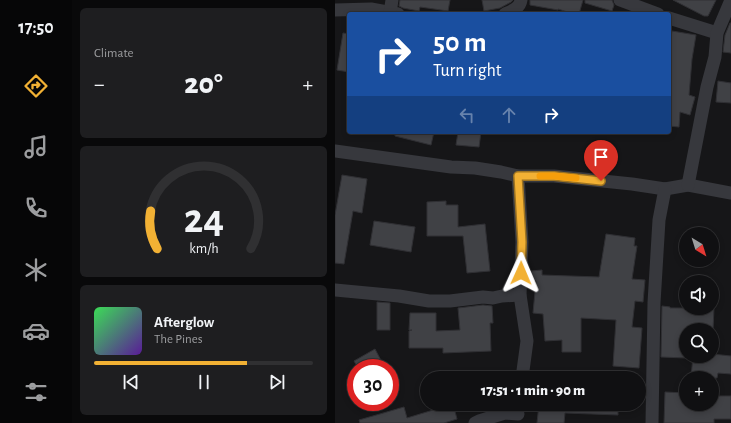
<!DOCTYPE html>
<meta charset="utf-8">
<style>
:root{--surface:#101012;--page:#1e1e20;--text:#f1f3f6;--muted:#9c9d9f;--line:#303032;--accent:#f2b134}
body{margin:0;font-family:"Alegreya Sans",sans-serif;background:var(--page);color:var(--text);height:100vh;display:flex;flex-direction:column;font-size:15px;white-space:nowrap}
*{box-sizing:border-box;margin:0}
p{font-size:13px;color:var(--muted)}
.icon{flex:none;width:22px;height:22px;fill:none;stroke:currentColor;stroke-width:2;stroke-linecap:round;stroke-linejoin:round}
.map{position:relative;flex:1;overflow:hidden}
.side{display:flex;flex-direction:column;gap:8px;padding:8px;background:#09090a;width:263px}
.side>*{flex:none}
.banner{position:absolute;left:12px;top:12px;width:324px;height:122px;border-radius:4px;box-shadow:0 2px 6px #0003,0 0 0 1px var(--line);background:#1a4fa0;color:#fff;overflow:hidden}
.needle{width:26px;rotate:142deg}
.buttons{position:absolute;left:344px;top:227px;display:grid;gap:8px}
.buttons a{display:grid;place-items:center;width:40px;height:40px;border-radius:50%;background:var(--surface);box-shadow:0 2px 6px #0003,0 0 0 1px var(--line);font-size:20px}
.speed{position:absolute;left:12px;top:359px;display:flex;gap:8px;font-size:20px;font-weight:700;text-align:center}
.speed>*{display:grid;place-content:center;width:52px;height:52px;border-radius:50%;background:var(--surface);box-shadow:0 2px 6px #0003,0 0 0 1px var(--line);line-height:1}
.speed .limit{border:6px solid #d22;background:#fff;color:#111}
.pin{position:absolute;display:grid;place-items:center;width:34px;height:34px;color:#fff;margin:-41px -17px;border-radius:50% 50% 50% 0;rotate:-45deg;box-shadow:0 0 4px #0007}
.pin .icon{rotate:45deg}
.me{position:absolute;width:44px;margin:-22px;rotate:1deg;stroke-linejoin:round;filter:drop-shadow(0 0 3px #0008)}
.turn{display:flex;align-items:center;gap:14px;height:84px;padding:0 20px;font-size:18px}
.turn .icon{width:52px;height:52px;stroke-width:2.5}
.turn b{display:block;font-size:28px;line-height:34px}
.lanes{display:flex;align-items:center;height:38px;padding:0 20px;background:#0003;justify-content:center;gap:20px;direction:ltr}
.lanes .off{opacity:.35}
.big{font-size:30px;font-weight:800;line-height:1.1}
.side .card{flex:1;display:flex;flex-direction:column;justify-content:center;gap:6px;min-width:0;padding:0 14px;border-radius:6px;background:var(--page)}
.side .dial{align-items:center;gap:0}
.dial svg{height:104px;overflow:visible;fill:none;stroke:var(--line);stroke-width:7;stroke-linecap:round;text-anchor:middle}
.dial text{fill:var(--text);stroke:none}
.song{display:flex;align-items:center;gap:12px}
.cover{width:48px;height:48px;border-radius:6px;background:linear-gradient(135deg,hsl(130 70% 55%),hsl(270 70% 35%))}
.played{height:4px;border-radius:2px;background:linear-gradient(90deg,var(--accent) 70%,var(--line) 70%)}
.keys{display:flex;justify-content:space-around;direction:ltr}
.heat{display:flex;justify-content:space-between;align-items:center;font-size:22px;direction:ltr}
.trip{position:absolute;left:85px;top:371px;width:226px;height:40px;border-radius:20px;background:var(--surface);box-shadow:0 2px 6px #0003,0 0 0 1px var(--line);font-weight:800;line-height:40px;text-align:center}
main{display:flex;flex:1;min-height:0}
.menu{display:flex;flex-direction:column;width:72px;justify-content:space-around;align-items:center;background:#060607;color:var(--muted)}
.menu .icon{width:28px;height:28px}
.menu .current{color:var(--accent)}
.menu b{font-size:18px;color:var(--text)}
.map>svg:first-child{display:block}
.building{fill:#404145;stroke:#303034}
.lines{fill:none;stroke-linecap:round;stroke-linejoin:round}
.minor{stroke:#37383d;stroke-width:13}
.route-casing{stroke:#9d7322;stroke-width:10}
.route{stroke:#f2b134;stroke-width:7}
.slow{stroke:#f59e0b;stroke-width:7}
</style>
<main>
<nav class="menu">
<b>17:50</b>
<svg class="icon current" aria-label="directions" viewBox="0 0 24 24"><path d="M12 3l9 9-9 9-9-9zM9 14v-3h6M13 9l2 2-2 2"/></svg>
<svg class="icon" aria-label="music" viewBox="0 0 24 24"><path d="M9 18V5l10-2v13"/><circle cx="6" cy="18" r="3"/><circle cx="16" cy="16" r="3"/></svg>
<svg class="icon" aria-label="phone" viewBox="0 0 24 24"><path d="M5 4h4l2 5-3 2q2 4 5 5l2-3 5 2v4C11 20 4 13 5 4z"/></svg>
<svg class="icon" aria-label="climate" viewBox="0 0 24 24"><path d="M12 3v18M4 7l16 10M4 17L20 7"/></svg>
<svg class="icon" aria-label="car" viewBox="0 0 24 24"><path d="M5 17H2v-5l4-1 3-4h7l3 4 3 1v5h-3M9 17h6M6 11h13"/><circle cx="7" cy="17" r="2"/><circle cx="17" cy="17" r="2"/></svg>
<svg class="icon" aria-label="filters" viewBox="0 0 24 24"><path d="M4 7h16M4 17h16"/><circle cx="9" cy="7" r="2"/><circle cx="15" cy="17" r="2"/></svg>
</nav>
<section class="side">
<div class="card"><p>Climate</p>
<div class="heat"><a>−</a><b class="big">20°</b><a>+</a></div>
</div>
<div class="card dial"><svg viewBox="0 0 100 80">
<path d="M14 69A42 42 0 1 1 86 69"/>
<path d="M14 69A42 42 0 0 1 9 40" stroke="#f2b134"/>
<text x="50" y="56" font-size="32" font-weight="700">24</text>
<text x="50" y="72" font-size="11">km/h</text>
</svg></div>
<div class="card">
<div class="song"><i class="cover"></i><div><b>Afterglow</b><p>The Pines</p></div></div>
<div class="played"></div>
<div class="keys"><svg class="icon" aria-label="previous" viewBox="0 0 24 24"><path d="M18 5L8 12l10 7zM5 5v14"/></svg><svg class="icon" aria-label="pause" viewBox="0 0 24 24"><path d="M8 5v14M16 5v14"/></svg><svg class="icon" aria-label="next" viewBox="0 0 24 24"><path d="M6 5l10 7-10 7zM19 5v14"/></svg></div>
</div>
</section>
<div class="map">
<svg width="396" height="423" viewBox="0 0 396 423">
<rect width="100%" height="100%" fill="#161618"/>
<!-- building -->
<g class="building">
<path d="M65,0H115L113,11L85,7L84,11L68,8L64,6Z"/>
<path d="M147,0H178L176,2L165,8L149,11Z"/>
<path d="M195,0H248L244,14H239L223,9V10L195,5Z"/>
<path d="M250,0H277L279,5L277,11L250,3Z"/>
<path d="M338,0H381L373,16H369Z"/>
<path d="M395,23H396V53L388,52L390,35Z"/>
<path d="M337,31L361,35L357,59L354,95L360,97L355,115L345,112L344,127L334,126V50Z"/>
<path d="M8,33L14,34V72L2,70Z"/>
<path d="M383,81L396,83V103L381,102Z"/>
<path d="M60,132H99L96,145L60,136Z"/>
<path d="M123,132H146L144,147L121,145Z"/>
<path d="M7,175L32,179L27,213L18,211L9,264L0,263V215Z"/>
<path d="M111,201V205H123V227L150,224L155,271L132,273L128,236H92V202Z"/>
<path d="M39,221L80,227L76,252L35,245Z"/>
<path d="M271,234L300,238L299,246H302L297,279L310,280L308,302L300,301L297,327L307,328L304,368L278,366L281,320L246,318V352H227V340L210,341L208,314L198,313L201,281H196V271L207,270V275L264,277Z"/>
<path d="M42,302L55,303V330H42Z"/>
<path d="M148,305L157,306L158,323H155L156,351L108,353V348H74V331L77,330H74L75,313H101V331L125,330L123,308Z"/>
<path d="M327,306L335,307V308H379L378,330H351V358L326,357Z"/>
<path d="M40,349L50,368H23L19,361Z"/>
<path d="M377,354L396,356V374L383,373L382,378H356L358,356H377Z"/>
<path d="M330,392L351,393V404H377V396H396V419H379V423H329Z"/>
<path d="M118,404L122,419L109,423H25L24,420L69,407L72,418Z"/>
<path d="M204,404H283V415L230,413L229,423H202Z"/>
</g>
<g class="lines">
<!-- minor -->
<g class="minor">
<path d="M285,0L323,14"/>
<path d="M0,10L36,9L63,14"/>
<path d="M55,13L57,0"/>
<path d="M170,14C177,11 185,8 186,0"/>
<path d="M334,18L382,33"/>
<path d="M0,151L116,167L140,168L166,172L183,176H219L297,184L330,189L353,185L396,193"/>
<path d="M183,176L187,242L185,295L192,341L187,378"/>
<path d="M353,185L372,87L380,57L382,33L396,0"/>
<path d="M0,290L64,296L94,301H115L148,297L158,298L167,296L185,295"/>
<path d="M140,423L144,421L170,413L183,414"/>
<path d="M317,423L319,303L324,220L330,189"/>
</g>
</g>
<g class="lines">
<!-- route casing -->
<g class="route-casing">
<path id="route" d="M186,273L187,242L183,176H219L266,181"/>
</g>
<!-- route -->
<use href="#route" class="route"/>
<!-- slow -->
<path class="slow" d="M205,176H219L241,178"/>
</g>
</svg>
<div class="buttons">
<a><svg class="needle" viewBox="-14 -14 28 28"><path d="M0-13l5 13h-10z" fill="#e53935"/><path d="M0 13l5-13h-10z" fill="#9c9d9f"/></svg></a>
<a><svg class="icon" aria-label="sound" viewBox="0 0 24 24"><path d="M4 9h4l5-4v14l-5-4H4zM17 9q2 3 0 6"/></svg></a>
<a><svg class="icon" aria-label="search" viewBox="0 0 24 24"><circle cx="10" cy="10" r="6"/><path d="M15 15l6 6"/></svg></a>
<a>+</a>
</div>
<div class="speed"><div class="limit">30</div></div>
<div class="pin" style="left:266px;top:181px;background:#d93025"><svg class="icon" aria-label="arrive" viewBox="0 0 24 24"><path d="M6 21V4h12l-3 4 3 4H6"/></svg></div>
<svg class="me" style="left:186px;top:273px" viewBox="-20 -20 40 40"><path d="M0-17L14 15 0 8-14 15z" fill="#f2b134" stroke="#fff" stroke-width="4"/></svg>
<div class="trip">17:51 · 1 min · 90 m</div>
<div class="banner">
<div class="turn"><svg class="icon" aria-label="right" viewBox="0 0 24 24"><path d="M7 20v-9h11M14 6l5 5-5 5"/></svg><div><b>50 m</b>Turn right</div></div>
<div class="lanes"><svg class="icon off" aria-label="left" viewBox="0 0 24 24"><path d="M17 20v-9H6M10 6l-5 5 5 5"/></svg><svg class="icon off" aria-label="ahead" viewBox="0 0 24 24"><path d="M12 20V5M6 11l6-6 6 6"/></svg><svg class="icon" aria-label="right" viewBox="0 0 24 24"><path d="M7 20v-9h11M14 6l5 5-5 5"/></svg></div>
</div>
</div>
</main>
